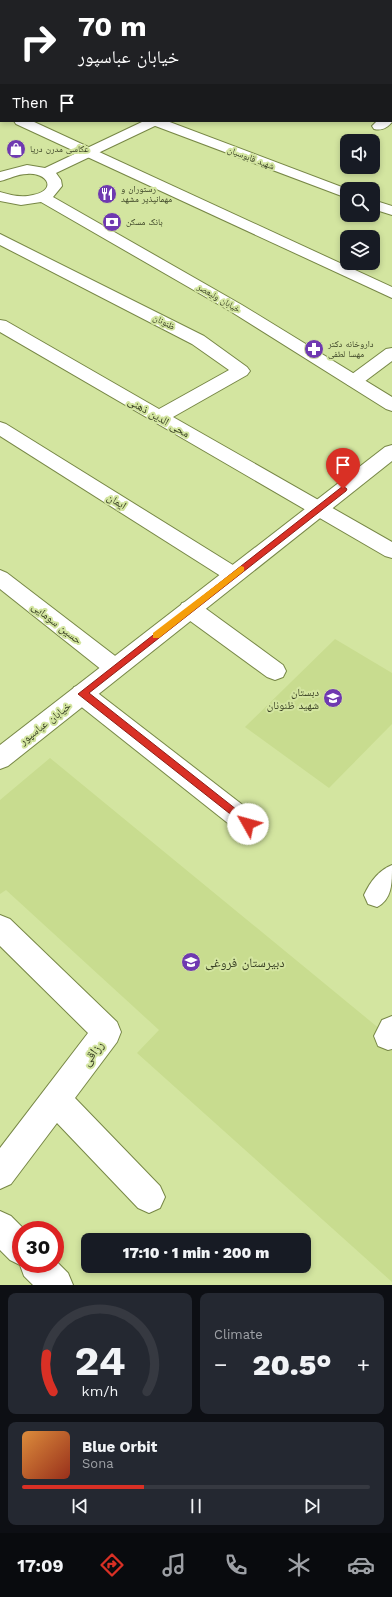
<!DOCTYPE html>
<meta charset="utf-8">
<style>
:root{--surface:#171b24;--page:#242831;--text:#f1f3f6;--muted:#9ea1a6;--line:#363941;--accent:#d93025}
body{margin:0;font-family:"Work Sans","Noto Naskh Arabic",sans-serif;background:var(--page);color:var(--text);height:100vh;display:flex;flex-direction:column;font-size:15px;white-space:nowrap}
*{box-sizing:border-box;margin:0}
p{font-size:13px;color:var(--muted)}
.icon{flex:none;width:22px;height:22px;fill:none;stroke:currentColor;stroke-width:2;stroke-linecap:round;stroke-linejoin:round}
.map{position:relative;height:1285px;overflow:hidden}
.details{display:flex;flex-direction:column;gap:8px;padding:8px;background:#0d0f14;flex:1}
.details>*{flex:none}
.top-card{position:absolute;left:0px;top:0px;width:392px;height:122px;box-shadow:0 2px 6px #0003;background:#202124;color:#fff;overflow:hidden}
.controls{position:absolute;left:340px;top:134px;display:grid;gap:8px}
.controls a{display:grid;place-items:center;width:40px;height:40px;border-radius:8px;background:var(--surface);box-shadow:0 2px 6px #0003;font-size:20px}
.speed{position:absolute;left:12px;top:1221px;display:flex;gap:8px;font-size:20px;font-weight:700;text-align:center}
.speed>*{display:grid;place-content:center;width:52px;height:52px;border-radius:50%;background:var(--surface);box-shadow:0 2px 6px #0003;line-height:1}
.speed .limit{border:6px solid #d22;background:#fff;color:#111}
.pin{position:absolute;display:grid;place-items:center;width:34px;height:34px;color:#fff;margin:-41px -17px;border-radius:50% 50% 50% 0;rotate:-45deg;box-shadow:0 0 4px #0007}
.pin .icon{rotate:45deg}
.me{position:absolute;width:44px;margin:-22px;rotate:308deg;stroke-linejoin:round;filter:drop-shadow(0 0 3px #0008)}
.turn{display:flex;align-items:center;gap:14px;height:84px;padding:0 12px;font-size:18px}
.turn .icon{width:52px;height:52px;stroke-width:2.5}
.turn b{display:block;font-size:28px;line-height:34px}
.then{display:flex;align-items:center;height:38px;padding:0 12px;background:#0003;gap:8px;font-size:15px}
.big{font-size:30px;font-weight:800;line-height:1.1}
.details .widget{flex:1;display:flex;flex-direction:column;justify-content:center;gap:6px;min-width:0;padding:0 14px;border-radius:8px;background:var(--page)}
.details .dial{align-items:center;gap:0}
.dial svg{height:104px;overflow:visible;fill:none;stroke:var(--line);stroke-width:7;stroke-linecap:round;text-anchor:middle}
.dial text{fill:var(--text);stroke:none}
.song{display:flex;align-items:center;gap:12px}
.cover{width:48px;height:48px;border-radius:6px;background:linear-gradient(135deg,hsl(30 70% 55%),hsl(10 70% 35%))}
.played{height:4px;border-radius:2px;background:linear-gradient(90deg,var(--accent) 35%,var(--line) 35%)}
.keys{display:flex;justify-content:space-around;direction:ltr}
.heat{display:flex;justify-content:space-between;align-items:center;font-size:22px;direction:ltr}
.details .tiles{flex:1;display:grid;gap:8px;grid-template-columns:1fr 1fr}
.widget:last-child{grid-column:span 2}
.trip{position:absolute;left:81px;top:1233px;width:230px;height:40px;border-radius:8px;background:var(--surface);box-shadow:0 2px 6px #0003;font-weight:800;line-height:40px;text-align:center}
.tab-bar{display:flex;height:64px;justify-content:space-around;align-items:center;background:#090b0e;color:var(--muted)}
.tab-bar .icon{width:28px;height:28px}
.tab-bar .active{color:var(--accent)}
.tab-bar b{font-size:18px;color:var(--text)}
.map>svg:first-child{display:block}
.built{fill:#c8dc8f}
.lines{fill:none;stroke-linecap:round;stroke-linejoin:round}
.minor-casing{stroke:#778746;stroke-width:2}
.major-casing{stroke:#778746;stroke-width:2}
.minor{fill:#fff;fill-rule:evenodd}
.major{fill:#fff;fill-rule:evenodd}
.route{fill:#d93025;stroke:#8d1f18}
.slow{fill:#f59e0b}
.labels{text-anchor:middle;stroke-width:4;stroke-linejoin:round;paint-order:stroke}
.far-poi-label{font-size:9px;fill:#383f23;stroke:#d3e5a0;text-anchor:start}
.far-street-label{font-size:9px;fill:#383f23;stroke:#d3e5a0}
.street-label{font-size:11px;fill:#383f23;stroke:#d3e5a0}
.poi-label{font-size:11px;fill:#383f23;stroke:#d3e5a0;text-anchor:end}
.near-poi-label{font-size:13px;fill:#383f23;stroke:#d3e5a0;text-anchor:start}
.near-street-label{font-size:13px;fill:#383f23;stroke:#d3e5a0}
</style>
<div class="map">
<svg width="392" height="1285" viewBox="0 0 392 1285">
<rect width="100%" height="100%" fill="#d3e5a0"/>
<!-- built -->
<g class="built">
<path d="M335,639L392,673V724L329,788L245,727Z"/>
<path d="M50,758L392,1039V1282L137,1053L159,1030L6,890L0,894V800Z"/>
</g>
<g class="lines">
<!-- minor casing -->
<g class="minor-casing">
<g id="minor">
<rect x="97" y="0" width="13" height="1"/>
<rect x="330" y="0" width="14" height="1"/>
<path d="M1,52V60L0,61V53Z"/>
<rect x="0" y="109" width="1" height="8"/>
<path d="M391,119L392,122C387,128 382,131 374,129L372,126L377,121H391Z"/>
<path d="M14,121H32L392,287V298L16,124Z"/>
<path d="M148,121H167L347,189V198L150,124Z"/>
<path d="M373,200L392,206V215L373,209Z"/>
<path d="M0,234L204,336L247,367L250,371L247,375L173,417L392,542V558L385,556L0,332V320L6,321L159,409L229,370L192,344L0,245Z"/>
<path d="M392,348V361L360,385L354,386L348,385L345,381L348,377L386,349Z"/>
<path d="M0,422L6,424L241,570L244,575L241,580L234,583L227,580L0,436Z"/>
<path d="M0,570L7,573L123,662L126,668L123,674L115,677L107,674L0,589Z"/>
<path d="M190,601L198,603L283,665L286,671L283,677L275,680L267,677L182,615L179,609L182,603Z"/>
<path d="M82,685L90,687L257,816L261,824L257,832L248,835L239,832L74,701L71,694L74,687Z"/>
<path d="M392,865C392,884 392,899 377,907L368,904L364,895C370,882 379,870 392,865Z"/>
<path d="M0,915L10,919L117,1022L121,1032L117,1042L75,1098L160,1186L165,1197L160,1208L149,1213L138,1208L57,1123L11,1184L0,1189V1148L88,1033L0,946Z"/>
<path d="M392,1016V1049L388,1050L378,1046L374,1036L382,1020Z"/>
<path d="M0,1211L11,1216L25,1230H21V1264H55V1260L68,1273L73,1285H33L24,1276L20,1265L10,1260L0,1250Z"/>
</g>
</g>
<!-- major casing -->
<g class="major-casing">
<g id="major">
<rect x="220" y="0" width="13" height="1"/>
<rect x="391" y="11" width="1" height="6"/>
<rect x="391" y="48" width="1" height="8"/>
<path d="M144,121H161L159,124L56,173L61,180L62,186L53,197L242,305L392,397V411L386,409L230,311L41,202L21,205L0,201V192C11,195 21,198 33,195C58,190 47,172 27,174C17,174 9,179 0,181V172L27,165L45,168Z"/>
<path d="M392,445V461L8,766L0,769V745L385,447Z"/>
</g>
</g>
<!-- minor -->
<use href="#minor" class="minor"/>
<!-- major -->
<use href="#major" class="major"/>
</g>
<!-- route -->
<path class="route" d="M343,486L347,489L346,491L89,693L251,821L253,824L251,827L248,828L78,694Z"/>
<!-- slow -->
<path class="slow" d="M241,566L244,567V571L159,638H153V633Z"/>
<!-- icons -->
<defs>
<g id="shop-disc" transform="scale(1)"><circle r="9.5" fill="#6f39b0" stroke="#d3e5a0"/><path d="M-5-2.5h2.3a2.7 3.5 0 0 1 5.4 0H5L5.5 6h-11ZM-1.5-2.5h3a1.5 2.3 0 0 0-3 0Z" fill="#fff"/></g>
<g id="restaurant-disc" transform="scale(1)"><circle r="9.5" fill="#6f39b0" stroke="#d3e5a0"/><path d="M-5-6h1v4h1v-4h1v4h1v-4h1v5L-1.5 .5V6h-2V.5L-5-1ZM5-6V6H3V1.5H1.5Q1.5-4 5-6Z" fill="#fff"/></g>
<g id="bank-disc" transform="scale(1)"><circle r="9.5" fill="#6f39b0" stroke="#d3e5a0"/><path d="M-6-4H6V4H-6ZM0-2.3a2.3 2.3 0 1 0 0 4.6a2.3 2.3 0 1 0 0-4.6Z" fill="#fff"/></g>
<g id="pharmacy-disc" transform="scale(1)"><circle r="9.5" fill="#6f39b0" stroke="#d3e5a0"/><path d="M-2-6h4v4h4v4h-4v4h-4v-4h-4v-4h4Z" fill="#fff"/></g>
<g id="school-disc" transform="scale(1)"><circle r="9.5" fill="#6f39b0" stroke="#d3e5a0"/><path d="M0-5L7-2L0 1L-7-2ZM-4 1L0 2.5L4 1V4Q0 6-4 4Z" fill="#fff"/></g>
</defs>
<g fill-rule="evenodd">
<use href="#shop-disc" x="16" y="149"/>
<use href="#restaurant-disc" x="107" y="194"/>
<use href="#bank-disc" x="112" y="222"/>
<use href="#pharmacy-disc" x="314" y="349"/>
<use href="#school-disc" x="333" y="698"/>
<use href="#school-disc" x="191" y="962"/>
</g>
<g class="labels">
<!-- far-poi labels -->
<g class="far-poi-label">
<text x="30" y="152">عکاسی مدرن دریا</text>
<text x="121" y="192">رستوران و<tspan x="121" dy="10">مهمانپذیر مشهد</tspan></text>
<text x="126" y="225">بانک مسکن</text>
<text x="328" y="347">داروخانه دکتر<tspan x="328" dy="10">مهسا لطفی</tspan></text>
</g>
<!-- far-street labels -->
<g class="far-street-label">
<text transform="translate(251 158) rotate(21)" y="3">شهید قابوسیان</text>
<text transform="translate(219 298) rotate(30)" y="3">خیابان ولیعصر</text>
<text transform="translate(164 322) rotate(27)" y="3">ظنونان</text>
</g>
<!-- street labels -->
<g class="street-label">
<text transform="translate(159 417) rotate(30)" y="4">محی الدین ذهنی</text>
<text transform="translate(117 501) rotate(32)" y="4">ایمان</text>
<text transform="translate(57 623) rotate(38)" y="4">حسین سومایی</text>
<text transform="translate(45 723) rotate(-38)" y="4">خیابان عباسپور</text>
</g>
<!-- poi labels -->
<g class="poi-label">
<text x="319" y="696">دبستان<tspan x="319" dy="13">شهید ظنونان</tspan></text>
</g>
<!-- near-poi labels -->
<g class="near-poi-label">
<text x="205" y="967">دبیرستان فروغی</text>
</g>
<!-- near-street labels -->
<g class="near-street-label">
<text transform="translate(92 1053) rotate(-53)" y="5">رزاقی</text>
</g>
</g>
</svg>
<div class="controls">
<a><svg class="icon" aria-label="sound" viewBox="0 0 24 24"><path d="M4 9h4l5-4v14l-5-4H4zM17 9q2 3 0 6"/></svg></a>
<a><svg class="icon" aria-label="search" viewBox="0 0 24 24"><circle cx="10" cy="10" r="6"/><path d="M15 15l6 6"/></svg></a>
<a><svg class="icon" aria-label="layers" viewBox="0 0 24 24"><path d="M12 4l9 5-9 5-9-5zM3 14l9 5 9-5"/></svg></a>
</div>
<div class="speed"><div class="limit">30</div></div>
<div class="pin" style="left:343px;top:489px;background:#d93025"><svg class="icon" aria-label="arrive" viewBox="0 0 24 24"><path d="M6 21V4h12l-3 4 3 4H6"/></svg></div>
<svg class="me" style="left:248px;top:824px" viewBox="-20 -20 40 40"><circle r="19" fill="#fff"/><path d="M0-13L10 11 0 6-10 11z" fill="#d93025"/></svg>
<div class="trip">17:10 · 1 min · 200 m</div>
<div class="top-card">
<div class="turn"><svg class="icon" aria-label="right" viewBox="0 0 24 24"><path d="M7 20v-9h11M14 6l5 5-5 5"/></svg><div><b>70 m</b>خیابان عباسپور</div></div>
<div class="then">Then<svg class="icon" aria-label="arrive" viewBox="0 0 24 24"><path d="M6 21V4h12l-3 4 3 4H6"/></svg></div>
</div>
</div>
<section class="details">
<div class="tiles">
<div class="widget dial"><svg viewBox="0 0 100 80">
<path d="M14 69A42 42 0 1 1 86 69"/>
<path d="M14 69A42 42 0 0 1 9 40" stroke="#d93025"/>
<text x="50" y="56" font-size="32" font-weight="700">24</text>
<text x="50" y="72" font-size="11">km/h</text>
</svg></div>
<div class="widget"><p>Climate</p>
<div class="heat"><a>−</a><b class="big">20.5°</b><a>+</a></div>
</div>
<div class="widget">
<div class="song"><i class="cover"></i><div><b>Blue Orbit</b><p>Sona</p></div></div>
<div class="played"></div>
<div class="keys"><svg class="icon" aria-label="previous" viewBox="0 0 24 24"><path d="M18 5L8 12l10 7zM5 5v14"/></svg><svg class="icon" aria-label="pause" viewBox="0 0 24 24"><path d="M8 5v14M16 5v14"/></svg><svg class="icon" aria-label="next" viewBox="0 0 24 24"><path d="M6 5l10 7-10 7zM19 5v14"/></svg></div>
</div>
</div>
</section>
<nav class="tab-bar">
<b>17:09</b>
<svg class="icon active" aria-label="directions" viewBox="0 0 24 24"><path d="M12 3l9 9-9 9-9-9zM9 14v-3h6M13 9l2 2-2 2"/></svg>
<svg class="icon" aria-label="music" viewBox="0 0 24 24"><path d="M9 18V5l10-2v13"/><circle cx="6" cy="18" r="3"/><circle cx="16" cy="16" r="3"/></svg>
<svg class="icon" aria-label="phone" viewBox="0 0 24 24"><path d="M5 4h4l2 5-3 2q2 4 5 5l2-3 5 2v4C11 20 4 13 5 4z"/></svg>
<svg class="icon" aria-label="climate" viewBox="0 0 24 24"><path d="M12 3v18M4 7l16 10M4 17L20 7"/></svg>
<svg class="icon" aria-label="car" viewBox="0 0 24 24"><path d="M5 17H2v-5l4-1 3-4h7l3 4 3 1v5h-3M9 17h6M6 11h13"/><circle cx="7" cy="17" r="2"/><circle cx="17" cy="17" r="2"/></svg>
</nav>
